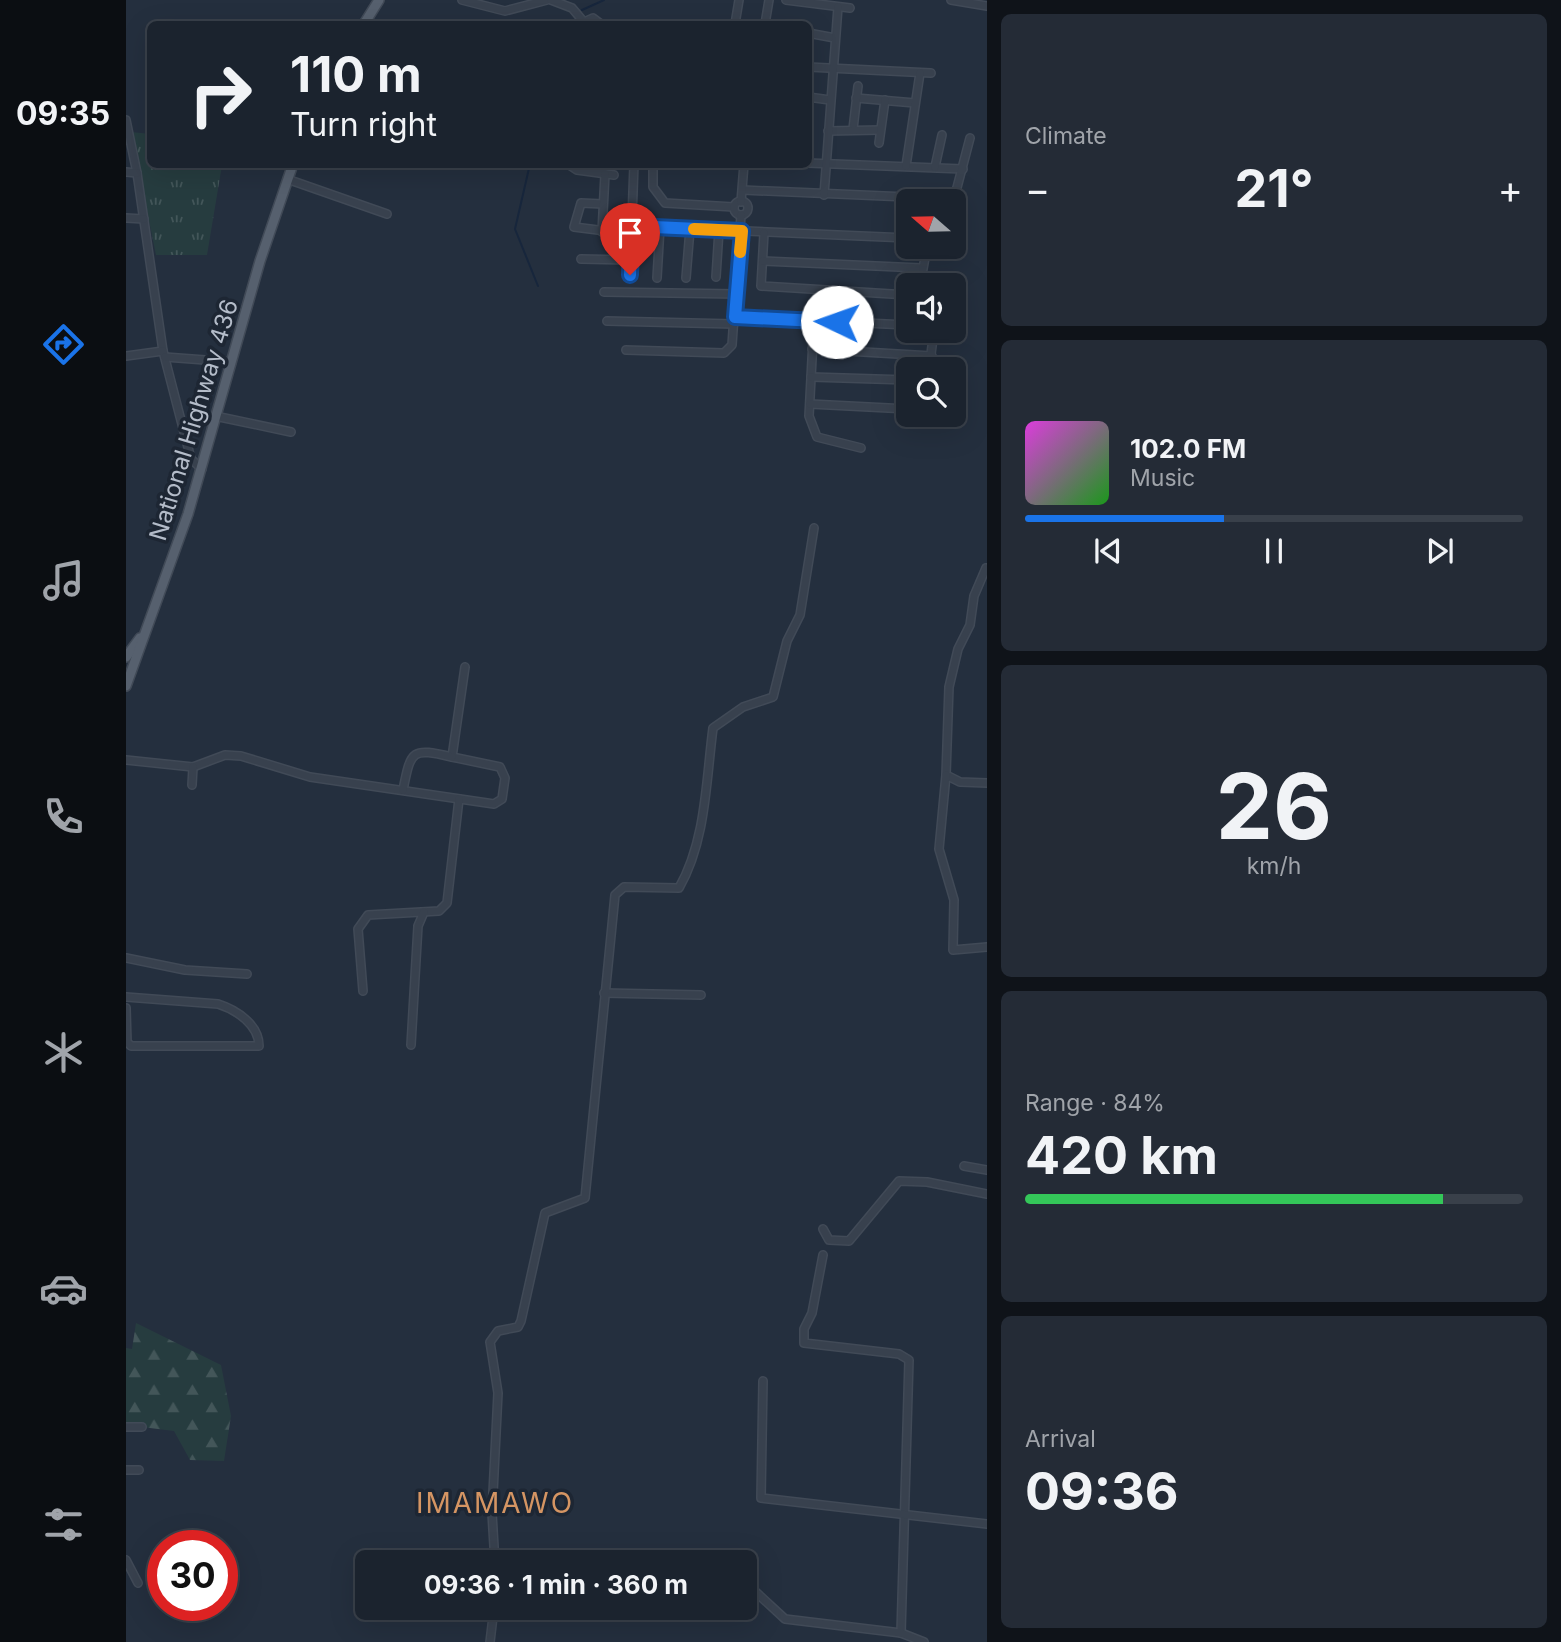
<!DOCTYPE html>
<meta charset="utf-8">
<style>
:root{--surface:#1b232e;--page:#242b36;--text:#f1f3f6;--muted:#a0a4aa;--line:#39404a;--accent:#1a73e8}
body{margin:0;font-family:Inter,sans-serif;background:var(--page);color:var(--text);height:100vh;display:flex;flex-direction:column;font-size:26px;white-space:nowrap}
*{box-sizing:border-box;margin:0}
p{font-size:23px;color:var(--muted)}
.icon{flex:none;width:38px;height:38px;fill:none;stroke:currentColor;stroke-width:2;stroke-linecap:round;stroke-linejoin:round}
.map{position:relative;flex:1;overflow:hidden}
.panel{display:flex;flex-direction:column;gap:14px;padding:14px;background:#0f1319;width:574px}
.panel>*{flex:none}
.guide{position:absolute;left:21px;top:21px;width:665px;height:147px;border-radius:10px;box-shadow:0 7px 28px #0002,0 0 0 2px var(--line);background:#1b232e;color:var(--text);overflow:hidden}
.needle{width:46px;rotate:290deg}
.buttons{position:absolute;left:770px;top:189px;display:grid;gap:14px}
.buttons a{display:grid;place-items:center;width:70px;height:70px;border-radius:10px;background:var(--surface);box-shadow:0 7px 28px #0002,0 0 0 2px var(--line);font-size:35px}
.speed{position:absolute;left:21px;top:1530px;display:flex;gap:14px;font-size:35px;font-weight:700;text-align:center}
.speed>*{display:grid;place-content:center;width:91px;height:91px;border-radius:50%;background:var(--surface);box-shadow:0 7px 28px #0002,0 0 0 2px var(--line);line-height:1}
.speed .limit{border:10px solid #d22;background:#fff;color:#111}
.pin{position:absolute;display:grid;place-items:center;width:60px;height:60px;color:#fff;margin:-72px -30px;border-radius:50% 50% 50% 0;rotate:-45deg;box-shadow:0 0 7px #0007}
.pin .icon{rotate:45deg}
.me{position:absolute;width:77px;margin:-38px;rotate:273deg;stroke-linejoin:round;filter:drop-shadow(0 0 5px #0008)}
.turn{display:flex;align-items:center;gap:24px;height:147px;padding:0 28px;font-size:32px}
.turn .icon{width:91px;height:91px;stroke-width:2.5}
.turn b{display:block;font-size:49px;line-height:60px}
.big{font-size:52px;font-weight:700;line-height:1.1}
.panel .widget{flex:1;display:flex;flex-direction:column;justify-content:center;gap:10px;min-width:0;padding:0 24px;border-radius:10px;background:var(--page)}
.panel .dial{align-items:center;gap:0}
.dial b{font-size:91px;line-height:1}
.song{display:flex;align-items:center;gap:21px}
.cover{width:84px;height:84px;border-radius:10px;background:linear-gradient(135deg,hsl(300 70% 55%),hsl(120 70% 35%))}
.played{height:7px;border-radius:4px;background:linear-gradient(90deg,var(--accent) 40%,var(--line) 40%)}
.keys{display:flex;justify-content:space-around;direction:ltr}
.heat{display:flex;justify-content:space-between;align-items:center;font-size:38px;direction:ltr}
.charge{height:10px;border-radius:5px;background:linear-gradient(90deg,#34c759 84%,var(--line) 0)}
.trip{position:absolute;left:229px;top:1550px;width:402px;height:70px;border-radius:10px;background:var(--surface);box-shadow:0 7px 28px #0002,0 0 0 2px var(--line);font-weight:700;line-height:70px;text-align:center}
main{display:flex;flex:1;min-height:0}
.menu{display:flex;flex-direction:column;width:126px;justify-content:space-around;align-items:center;background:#0b0e12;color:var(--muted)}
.menu .icon{width:49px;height:49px}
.menu .selected{color:var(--accent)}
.menu b{font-size:32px;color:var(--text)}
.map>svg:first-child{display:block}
.grass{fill:url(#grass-tufts)}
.forest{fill:url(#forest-firs)}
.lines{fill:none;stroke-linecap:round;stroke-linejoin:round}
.stream{stroke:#17263c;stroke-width:2}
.minor-casing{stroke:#414a57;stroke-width:10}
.major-casing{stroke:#414a57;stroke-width:12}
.minor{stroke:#38414e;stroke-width:7}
.major{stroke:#56606e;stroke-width:9}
.route-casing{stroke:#114b97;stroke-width:18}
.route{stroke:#1a73e8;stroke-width:12}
.slow{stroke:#f59e0b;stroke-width:12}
.labels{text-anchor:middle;stroke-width:7;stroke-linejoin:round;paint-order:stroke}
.street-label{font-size:24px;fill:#b4bcc9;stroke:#1d2633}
.quarter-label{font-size:28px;letter-spacing:2px;fill:#d59563;stroke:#1d2633}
</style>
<main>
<nav class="menu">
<b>09:35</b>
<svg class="icon selected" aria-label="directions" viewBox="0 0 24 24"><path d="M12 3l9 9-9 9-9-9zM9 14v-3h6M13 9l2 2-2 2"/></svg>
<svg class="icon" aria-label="music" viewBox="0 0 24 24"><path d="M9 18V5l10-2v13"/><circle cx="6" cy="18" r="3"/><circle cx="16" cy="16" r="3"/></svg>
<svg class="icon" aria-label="phone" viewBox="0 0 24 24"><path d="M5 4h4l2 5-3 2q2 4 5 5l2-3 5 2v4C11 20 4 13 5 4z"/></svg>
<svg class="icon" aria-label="climate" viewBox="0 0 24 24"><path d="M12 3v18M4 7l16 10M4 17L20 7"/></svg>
<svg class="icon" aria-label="car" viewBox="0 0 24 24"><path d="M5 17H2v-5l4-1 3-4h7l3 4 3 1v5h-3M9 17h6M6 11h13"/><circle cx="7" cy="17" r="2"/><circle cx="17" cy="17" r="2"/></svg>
<svg class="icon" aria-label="filters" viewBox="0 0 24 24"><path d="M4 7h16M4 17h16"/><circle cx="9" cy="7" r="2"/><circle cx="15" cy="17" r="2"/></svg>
</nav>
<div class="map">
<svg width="861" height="1642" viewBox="0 0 861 1642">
<defs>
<pattern id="grass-tufts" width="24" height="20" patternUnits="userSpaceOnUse" patternTransform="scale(1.75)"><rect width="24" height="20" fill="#263c3f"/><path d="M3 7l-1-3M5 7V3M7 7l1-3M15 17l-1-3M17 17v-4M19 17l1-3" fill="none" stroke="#435659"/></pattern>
<pattern id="forest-firs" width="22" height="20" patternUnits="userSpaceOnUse" patternTransform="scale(1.75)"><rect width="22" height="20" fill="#263c3f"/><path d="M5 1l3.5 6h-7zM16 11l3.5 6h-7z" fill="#435659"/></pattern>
</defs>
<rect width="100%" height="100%" fill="#242f3e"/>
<!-- grass -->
<path class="grass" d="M5,132L24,134V164L96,165L81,255H30Z"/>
<!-- forest -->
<path class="forest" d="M10,1323L95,1365L105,1416L98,1461L64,1460L48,1431L0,1425V1348L6,1349Z"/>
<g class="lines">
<!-- stream -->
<g class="stream">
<path d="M456,10L478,0"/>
<path d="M437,24L440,20"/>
<path d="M404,164L389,229L412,286"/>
</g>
<!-- minor casing -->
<g class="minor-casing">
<g id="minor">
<path d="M336,0L379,11L421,0"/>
<path d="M425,0L446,8L457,21"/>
<path d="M660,0L724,8"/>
<path d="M825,0L861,6"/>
<path d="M456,23L467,18L475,24"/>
<path d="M609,24L613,0"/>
<path d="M639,24L643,0"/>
<path d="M682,33L709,38"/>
<path d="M682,67L805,73"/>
<path d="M682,97L704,100"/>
<path d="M730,98L789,103"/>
<path d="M0,120L11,173L37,351L65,459L76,469"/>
<path d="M727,129L732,86"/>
<path d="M702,131L754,130"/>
<path d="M753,143L759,100"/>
<path d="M682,163L837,169"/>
<path d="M442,164L451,170L488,175"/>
<path d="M527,164V187L539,203L608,207"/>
<path d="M780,166L794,73"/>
<path d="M809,167L816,135"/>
<path d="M0,172L11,173"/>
<path d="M161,179L261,214"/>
<path d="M617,190L828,199L844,138"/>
<path d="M698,195L712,7"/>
<circle cx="615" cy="208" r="7"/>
<path d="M615,202L618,164"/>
<path d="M477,204L455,203L448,227L488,232"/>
<path d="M0,218L18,219"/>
<path d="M506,226L782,238"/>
<path d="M476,232L479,174"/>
<path d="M638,233L635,286L782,295"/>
<path d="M455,259L504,260"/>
<path d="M637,261L795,268"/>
<path d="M504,275L508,164"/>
<path d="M590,277L593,230"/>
<path d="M531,278L534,227"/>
<path d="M560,278L564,229"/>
<path d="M794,285L801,247"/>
<path d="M478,292L611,294"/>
<path d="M609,317L782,325"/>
<path d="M481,321L608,324"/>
<path d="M688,321L683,416L691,437L735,448"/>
<path d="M686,349L806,356"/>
<path d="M500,350L598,353L606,345L615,215"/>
<path d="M0,356L37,351"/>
<path d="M39,357L106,362"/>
<path d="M803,369L808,331"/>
<path d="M685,377L782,380"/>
<path d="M684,404L782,409"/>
<path d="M89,416L165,432"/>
<path d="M860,568L848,596L844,625L832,649L823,687L820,775L834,782L861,783"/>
<path d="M0,760L67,767L99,755L115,756L184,777L368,804L376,799L379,778L374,767L326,757L339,667"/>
<path d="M820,775L813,849L828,900L827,950L861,947"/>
<path d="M66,785L67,767"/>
<path d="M277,790C285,749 286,748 326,757"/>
<path d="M0,958L59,970L121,974"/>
<path d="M237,991L232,929L242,915L313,911L321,903L333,799"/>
<path d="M478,993L575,995"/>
<path d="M0,997L92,1004C111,1010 133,1025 133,1046H5L1,1042L0,1008"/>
<path d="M285,1045L292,926L298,912"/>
<path d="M838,1166L861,1170"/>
<path d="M697,1229L703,1240L723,1241L773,1181L801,1182L861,1194"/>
<path d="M697,1255L686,1313L678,1329V1343L773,1354L783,1360L775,1633"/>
<path d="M637,1381L635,1498L861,1524"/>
<path d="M0,1427H16"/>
<path d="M0,1470H13"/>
<path d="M0,1560L12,1583"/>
<path d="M369,1563L366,1513L372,1393L364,1342L372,1331L392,1327L395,1321L419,1213L459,1198L489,895L498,887L553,888C580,841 580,781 587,728L617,707L647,697L661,641L674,615L688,528"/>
<path d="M620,1583L659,1619L775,1633L798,1642"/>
<path d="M364,1642L368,1608"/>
</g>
</g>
<!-- major casing -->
<g class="major-casing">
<g id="major">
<path d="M238,24L253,0"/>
<path d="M0,657L14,638"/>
<path d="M0,686L62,514L134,261L167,164"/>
</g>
</g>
<!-- minor -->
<use href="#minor" class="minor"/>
<!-- major -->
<use href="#major" class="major"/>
</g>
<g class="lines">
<!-- route casing -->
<g class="route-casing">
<path id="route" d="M504,275L506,226L616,231L609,317L711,322"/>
</g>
<!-- route -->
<use href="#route" class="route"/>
<!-- slow -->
<path class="slow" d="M568,229L616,231L614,252"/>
</g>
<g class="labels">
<!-- street labels -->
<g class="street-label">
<text transform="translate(68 420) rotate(-73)" y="8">National Highway 436</text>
</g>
<!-- quarter labels -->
<g class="quarter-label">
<text x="369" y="1513">IMAMAWO</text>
</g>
</g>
</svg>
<div class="buttons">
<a><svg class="needle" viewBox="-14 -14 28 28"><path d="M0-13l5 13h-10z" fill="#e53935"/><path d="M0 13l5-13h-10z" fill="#a0a4aa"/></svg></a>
<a><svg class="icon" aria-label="sound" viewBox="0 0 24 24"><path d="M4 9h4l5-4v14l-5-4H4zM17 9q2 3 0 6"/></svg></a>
<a><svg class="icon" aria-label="search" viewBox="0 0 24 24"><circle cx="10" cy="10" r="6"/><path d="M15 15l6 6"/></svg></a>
</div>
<div class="speed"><div class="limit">30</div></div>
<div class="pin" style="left:504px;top:275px;background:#d93025"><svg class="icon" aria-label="arrive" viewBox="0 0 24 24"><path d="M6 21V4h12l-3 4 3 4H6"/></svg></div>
<svg class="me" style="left:711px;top:322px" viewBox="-20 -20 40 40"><circle r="19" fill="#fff"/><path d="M0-13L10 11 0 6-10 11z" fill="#1a73e8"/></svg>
<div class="trip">09:36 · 1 min · 360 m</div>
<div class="guide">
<div class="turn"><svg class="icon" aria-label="right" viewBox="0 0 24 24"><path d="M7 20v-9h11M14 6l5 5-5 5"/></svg><div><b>110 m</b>Turn right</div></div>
</div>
</div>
<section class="panel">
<div class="widget"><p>Climate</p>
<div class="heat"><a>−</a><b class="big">21°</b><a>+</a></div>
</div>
<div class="widget">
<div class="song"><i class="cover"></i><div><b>102.0 FM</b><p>Music</p></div></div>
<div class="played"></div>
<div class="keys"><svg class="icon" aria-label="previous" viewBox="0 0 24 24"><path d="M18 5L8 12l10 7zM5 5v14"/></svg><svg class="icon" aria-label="pause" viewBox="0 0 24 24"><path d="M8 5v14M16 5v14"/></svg><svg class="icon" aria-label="next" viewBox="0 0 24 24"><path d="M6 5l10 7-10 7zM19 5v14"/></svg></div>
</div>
<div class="widget dial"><b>26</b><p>km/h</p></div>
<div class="widget"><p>Range · 84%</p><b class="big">420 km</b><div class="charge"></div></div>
<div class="widget"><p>Arrival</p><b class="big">09:36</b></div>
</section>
</main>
